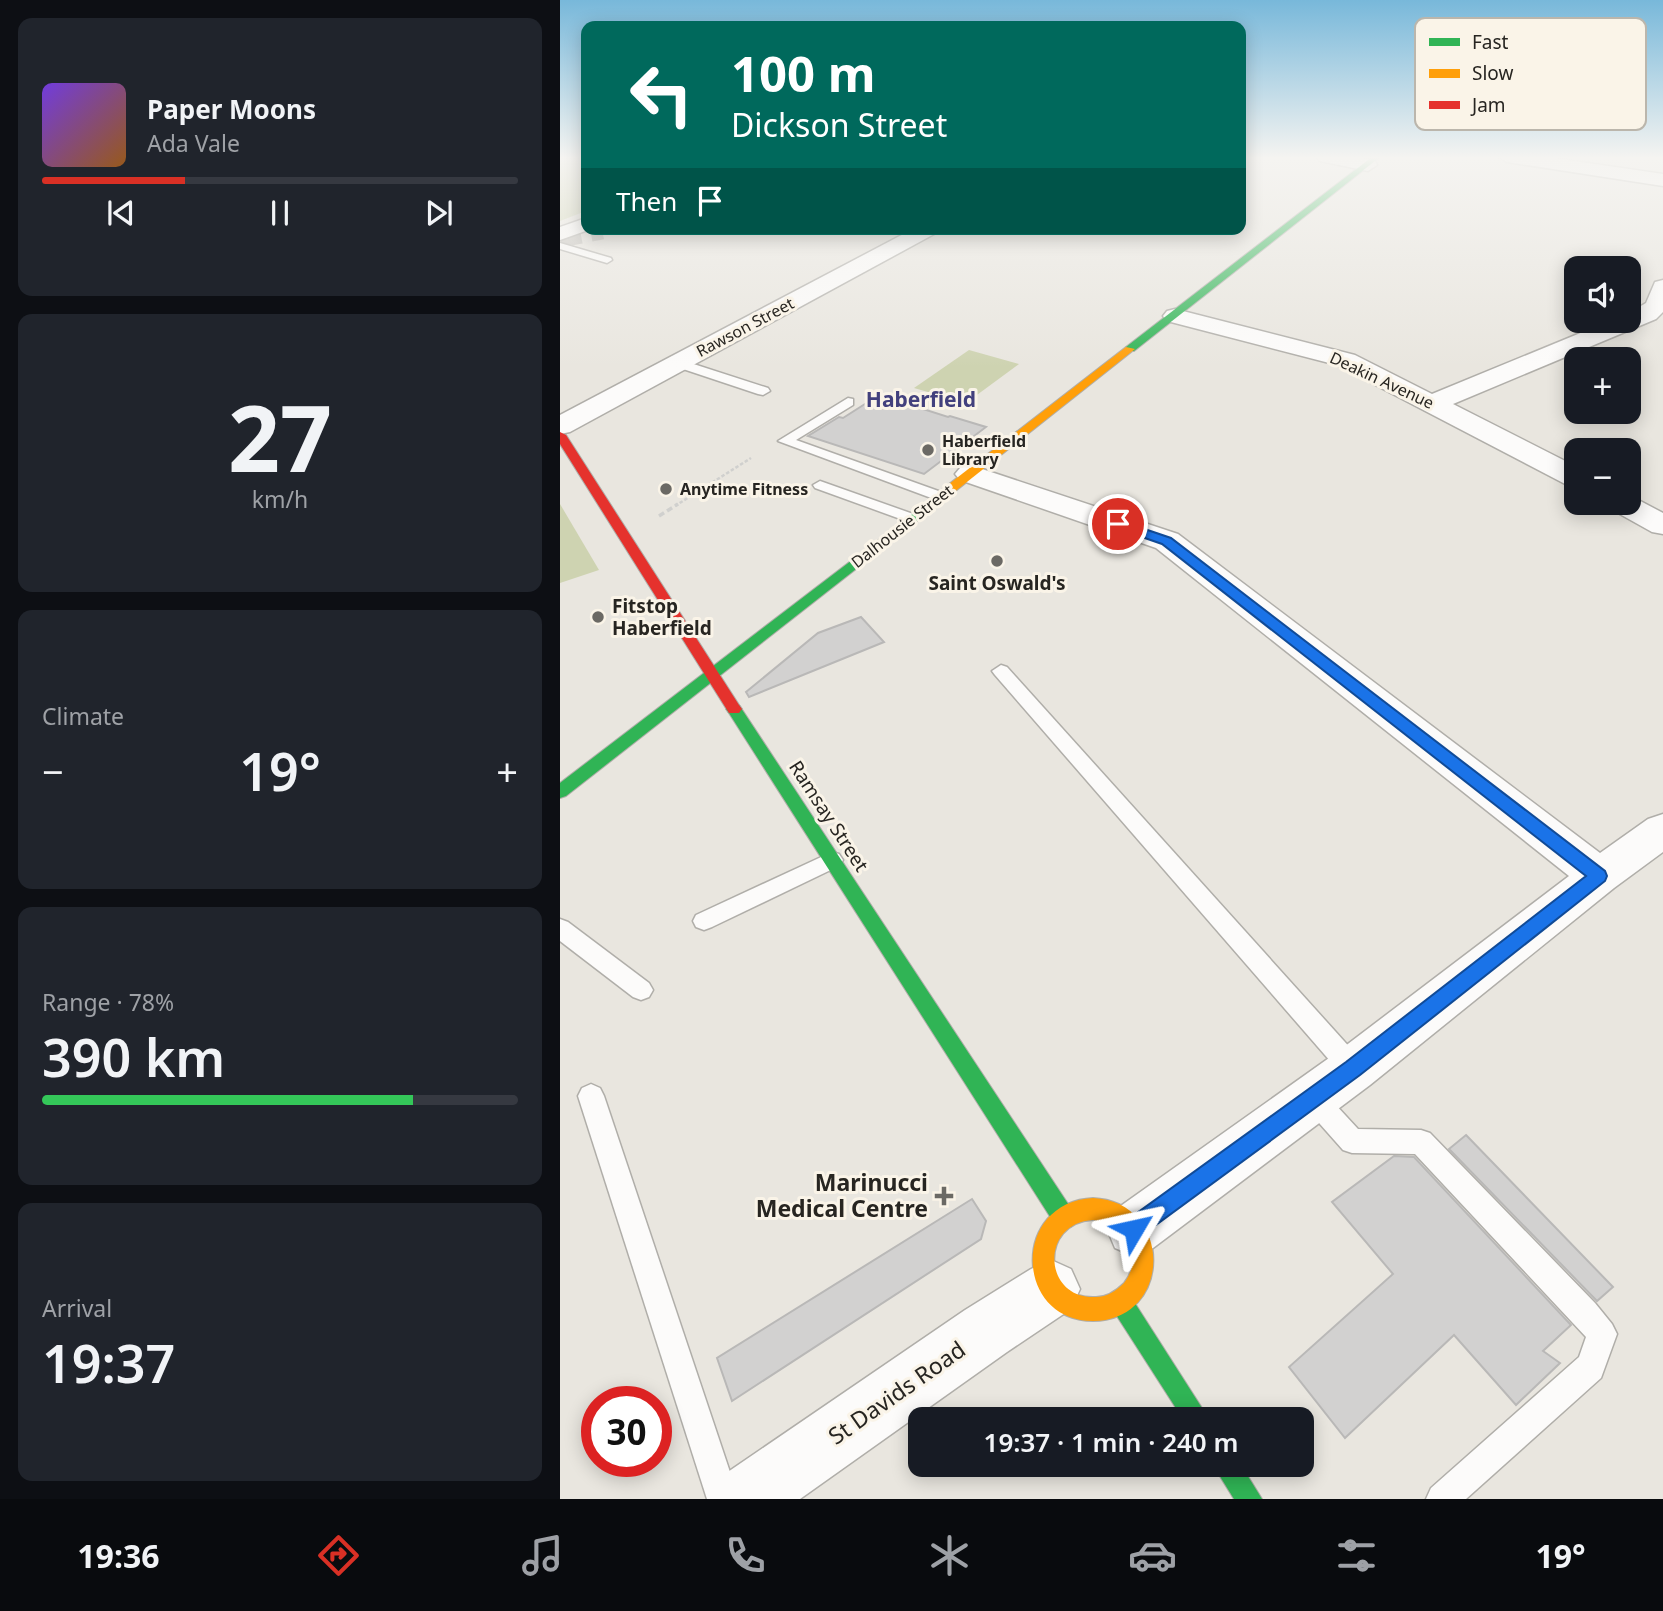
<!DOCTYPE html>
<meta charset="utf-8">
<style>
:root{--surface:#171b24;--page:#20242c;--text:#f1f3f6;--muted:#9ea1a6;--line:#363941;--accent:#d93025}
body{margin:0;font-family:"Noto Sans",sans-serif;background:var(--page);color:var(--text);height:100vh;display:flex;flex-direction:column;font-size:26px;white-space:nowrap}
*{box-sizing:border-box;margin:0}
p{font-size:23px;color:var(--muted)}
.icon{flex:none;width:38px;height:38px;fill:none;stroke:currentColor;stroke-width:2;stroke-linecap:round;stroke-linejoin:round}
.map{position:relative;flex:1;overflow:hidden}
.details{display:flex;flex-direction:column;gap:18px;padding:18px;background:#0d0f14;width:560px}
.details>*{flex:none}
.banner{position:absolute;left:21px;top:21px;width:665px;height:214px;border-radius:14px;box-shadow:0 4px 18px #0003;background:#00695c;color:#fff;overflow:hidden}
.tools{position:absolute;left:1004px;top:256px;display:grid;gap:14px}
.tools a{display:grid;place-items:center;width:77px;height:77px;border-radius:14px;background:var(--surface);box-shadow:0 4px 18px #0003;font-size:35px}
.speed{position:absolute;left:21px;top:1386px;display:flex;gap:14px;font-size:35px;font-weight:700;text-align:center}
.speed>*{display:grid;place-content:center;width:91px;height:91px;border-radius:50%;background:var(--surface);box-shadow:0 4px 18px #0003;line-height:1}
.speed .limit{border:10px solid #d22;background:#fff;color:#111}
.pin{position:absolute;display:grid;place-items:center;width:60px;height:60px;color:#fff;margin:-30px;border:4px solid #fff;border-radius:50%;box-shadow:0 2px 7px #0007}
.me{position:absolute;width:77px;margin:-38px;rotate:54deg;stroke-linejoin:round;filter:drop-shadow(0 0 5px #0008)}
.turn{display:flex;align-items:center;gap:24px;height:147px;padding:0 35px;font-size:32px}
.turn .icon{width:91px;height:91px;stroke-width:2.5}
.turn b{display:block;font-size:49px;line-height:60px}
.then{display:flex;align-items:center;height:66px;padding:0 35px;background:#0003;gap:14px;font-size:26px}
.big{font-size:52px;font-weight:600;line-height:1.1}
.details .tile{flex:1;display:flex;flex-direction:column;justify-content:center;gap:10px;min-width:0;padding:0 24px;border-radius:14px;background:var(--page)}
.details .dial{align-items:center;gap:0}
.dial b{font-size:91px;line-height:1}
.song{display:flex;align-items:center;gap:21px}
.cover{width:84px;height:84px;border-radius:10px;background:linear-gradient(135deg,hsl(260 70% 55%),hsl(30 70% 35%))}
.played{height:7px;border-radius:4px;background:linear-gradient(90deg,var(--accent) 30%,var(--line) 30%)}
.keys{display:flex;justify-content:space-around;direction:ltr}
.heat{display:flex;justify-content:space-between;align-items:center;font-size:38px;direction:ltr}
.charge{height:10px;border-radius:5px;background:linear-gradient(90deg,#34c759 78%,var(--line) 0)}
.trip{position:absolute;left:348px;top:1407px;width:406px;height:70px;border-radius:14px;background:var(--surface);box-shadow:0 4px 18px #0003;font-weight:600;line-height:70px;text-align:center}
.tabs{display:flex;height:112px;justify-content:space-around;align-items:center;background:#090b0e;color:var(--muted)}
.tabs .icon{width:49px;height:49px}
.tabs .on{color:var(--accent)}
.tabs b{font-size:32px;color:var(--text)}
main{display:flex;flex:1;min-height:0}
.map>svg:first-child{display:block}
.green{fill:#ced3b1}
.building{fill:#d2d1d0;stroke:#b9b8b7;stroke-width:2}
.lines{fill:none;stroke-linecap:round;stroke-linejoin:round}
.highway-tunnel{stroke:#c2bfb9;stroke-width:21;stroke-dasharray:21 10;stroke-linecap:butt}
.lane-casing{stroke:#b0aea9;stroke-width:3}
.street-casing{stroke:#b0aea9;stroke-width:3}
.fast-casing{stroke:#b0aea9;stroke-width:2}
.slow-casing{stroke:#b0aea9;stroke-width:2}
.jam-casing{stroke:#b0aea9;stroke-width:2}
.path-far1{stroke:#d0d0ce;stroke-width:2.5;stroke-dasharray:3.5 2;stroke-linecap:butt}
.path{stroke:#d0d0ce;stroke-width:3.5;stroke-dasharray:6 3.5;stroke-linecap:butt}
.lane{fill:#fcfbfa;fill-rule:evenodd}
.street{fill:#fcfbfa;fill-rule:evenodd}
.fast{fill:#30b455;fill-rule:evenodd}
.slow{fill:#ff9f0a;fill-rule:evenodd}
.jam{fill:#e5322d;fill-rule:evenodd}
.route{fill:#1a73e8;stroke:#114b97;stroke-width:2}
.poi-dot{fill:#6b6964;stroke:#faf4e8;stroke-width:2.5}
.labels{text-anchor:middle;stroke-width:6;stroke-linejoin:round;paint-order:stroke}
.far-street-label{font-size:16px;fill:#272521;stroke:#faf4e8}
.far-poi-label{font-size:16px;font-weight:bold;fill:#272521;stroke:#faf4e8;text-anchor:start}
.poi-label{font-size:19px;font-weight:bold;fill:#272521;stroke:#faf4e8}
.street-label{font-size:19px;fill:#272521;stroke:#faf4e8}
.far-district-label{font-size:21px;font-weight:bold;fill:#42407d;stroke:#faf4e8}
.near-poi-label{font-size:23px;font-weight:bold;fill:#272521;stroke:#faf4e8;text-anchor:end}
.near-street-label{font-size:23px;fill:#272521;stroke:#faf4e8}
.key{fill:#faf4e8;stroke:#bbb6ac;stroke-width:2}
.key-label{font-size:19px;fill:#272521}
</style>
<main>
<section class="details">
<div class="tile">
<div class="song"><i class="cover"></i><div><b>Paper Moons</b><p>Ada Vale</p></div></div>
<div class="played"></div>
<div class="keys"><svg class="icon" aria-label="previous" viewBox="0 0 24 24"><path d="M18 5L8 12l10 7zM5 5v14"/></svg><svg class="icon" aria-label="pause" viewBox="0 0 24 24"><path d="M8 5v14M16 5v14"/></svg><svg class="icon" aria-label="next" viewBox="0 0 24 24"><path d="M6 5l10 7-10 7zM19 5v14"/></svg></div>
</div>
<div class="tile dial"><b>27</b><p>km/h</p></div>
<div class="tile"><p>Climate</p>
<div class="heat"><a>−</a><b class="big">19°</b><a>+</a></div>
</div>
<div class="tile"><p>Range · 78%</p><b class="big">390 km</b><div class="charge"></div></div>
<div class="tile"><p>Arrival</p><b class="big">19:37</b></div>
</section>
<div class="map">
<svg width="1103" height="1499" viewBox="0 0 1103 1499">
<rect width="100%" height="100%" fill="#e9e6df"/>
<!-- green -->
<g class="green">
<path d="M0,157H26V211L0,221Z"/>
<path d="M409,350L459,364L406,403L354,388Z"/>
<path d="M0,504L39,570L0,583Z"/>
</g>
<!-- building -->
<g class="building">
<path d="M319,395L388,417L390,416L426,427L364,474L248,436L279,417L283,418Z"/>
<path d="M301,617L324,642L189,697L186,692L258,633Z"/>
<path d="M906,1135L1053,1287L1037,1301L889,1149Z"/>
<path d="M834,1156L854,1157L1011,1325L983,1351L1000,1363L956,1405L894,1335L785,1438L729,1367L833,1274L772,1202Z"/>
<path d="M412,1199L426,1221L421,1239L172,1401L157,1358Z"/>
</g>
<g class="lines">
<!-- highway-tunnel -->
<path class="highway-tunnel" d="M0,237L42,229"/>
<!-- lane casing -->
<g class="lane-casing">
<g id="lane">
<path d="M0,243L51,258L52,260L47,263L0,249Z"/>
<path d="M118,359L208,388L210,391L203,395L198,394L114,366L112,363Z"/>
<path d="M288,398L293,399V405L236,440L384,493L386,496L384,499H374L218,441Z"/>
<path d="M260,481L356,515L359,518L351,523L346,521L255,488L253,485Z"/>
<path d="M441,665L447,667L802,1061L805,1069L802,1077L793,1080L784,1077L435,675L432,671Z"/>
<path d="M272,852L279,854L283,860L279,866L152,927L144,930L136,927L133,921L136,915Z"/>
<path d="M0,919L8,922L89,983L93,990L89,997L81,1000L73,997L0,941Z"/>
<path d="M31,1084L40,1088L44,1096L179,1499H147L18,1096L22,1088Z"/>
<path d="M753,1086L762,1090L798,1129L861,1130L870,1133L1035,1303L1052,1324L1057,1334L1041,1378L906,1499H866L871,1488L1019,1357L1026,1337L855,1154L792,1153L783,1150L744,1106L740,1098L744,1090Z"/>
</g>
</g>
<!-- street casing -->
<g class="street-casing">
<g id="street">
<path d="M757,157H797L815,161L817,165L808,171L760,161Z"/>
<path d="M938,157H987L1103,174V186L947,162Z"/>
<path d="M26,218V229H31L0,240V227Z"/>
<path d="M353,229H379L376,233L10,432L0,434V415Z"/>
<path d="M1103,280V312L1096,319L893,404L1017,467V488L1007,485L777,365L607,321L603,316L607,311L615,309L795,355L872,394L1052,320H1069V313L1086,303L1095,282Z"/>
<path d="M410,465L618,534L1040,853L1088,819L1103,814V852L1054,888L810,1085L593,1248L574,1256L555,1248L547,1229L555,1210L776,1053L1009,876L596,548L400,480L395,474L400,468Z"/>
<path d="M1069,495L1103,513V534L1092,532L1049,508L1045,502H1069Z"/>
<path d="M491,1260L511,1269L520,1289L511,1309L447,1352L240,1499H153L162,1476L405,1310L471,1269Z"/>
</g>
</g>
<!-- fast casing -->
<g class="fast-casing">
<g id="fast">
<path d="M812,157H820L574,351H566V347Z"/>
<path d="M384,490L390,494L388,497L6,796L0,798V783Z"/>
<path d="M174,704L179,705L512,1210L515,1218L512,1226L504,1229L496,1226L169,713L166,709L169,705Z"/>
<path d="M561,1290L569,1294L649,1419H623L553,1310L549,1302L553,1294Z"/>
<path d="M653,1465H681L702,1499H674Z"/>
</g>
</g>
<!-- slow casing -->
<g class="slow-casing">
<g id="slow">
<path d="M566,347L575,349L388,497H380V491Z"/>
<path d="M533,1198C615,1202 612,1321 533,1321C454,1321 451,1202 533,1198ZM533,1220C563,1222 585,1257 564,1283C556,1291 547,1297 536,1297C483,1300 479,1223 533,1220Z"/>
</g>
</g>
<!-- jam casing -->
<g class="jam-casing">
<path id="jam" d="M0,432L6,435L179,705L182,709L179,713H169L0,444Z"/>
</g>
<!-- path-far1 -->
<path class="path-far1" d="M115,506L191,458"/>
<!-- path -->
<path class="path" d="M99,516L118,504"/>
<!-- lane -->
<use href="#lane" class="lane"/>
<!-- street -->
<use href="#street" class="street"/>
<!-- fast -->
<use href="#fast" class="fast"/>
<!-- slow -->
<use href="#slow" class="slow"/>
<!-- jam -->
<use href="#jam" class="jam"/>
</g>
<!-- sky -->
<linearGradient id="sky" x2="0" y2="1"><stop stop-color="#78b8da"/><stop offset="0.43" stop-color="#f5f4f1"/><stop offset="1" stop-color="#f5f4f1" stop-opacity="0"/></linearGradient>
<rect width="1103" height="367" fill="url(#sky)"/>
<!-- route -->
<path class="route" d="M558,520L611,538L1045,871L1047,876L1045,881L800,1075L574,1241L566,1237L563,1229L566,1221L786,1062L1026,876L602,544L553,527V522Z"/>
<!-- markers -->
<g class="poi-dot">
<circle cx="368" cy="450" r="7"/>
<circle cx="106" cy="489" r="7"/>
<circle cx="437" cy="561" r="7"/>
<circle cx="38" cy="617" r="7"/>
<path d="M380.5 1185.5h7v7h7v7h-7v7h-7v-7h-7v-7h7z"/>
</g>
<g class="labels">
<!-- far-street labels -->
<g class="far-street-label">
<text transform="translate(185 327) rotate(-28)" y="6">Rawson Street</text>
<text transform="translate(822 380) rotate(25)" y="6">Deakin Avenue</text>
<text transform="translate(342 526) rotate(-38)" y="6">Dalhousie Street</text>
</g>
<!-- far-poi labels -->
<g class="far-poi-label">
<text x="382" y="447">Haberfield<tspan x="382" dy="18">Library</tspan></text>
<text x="120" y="495">Anytime Fitness</text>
</g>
<!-- poi labels -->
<g class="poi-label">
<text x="437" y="590">Saint Oswald's</text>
<text x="52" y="613" text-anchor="start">Fitstop<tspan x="52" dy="22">Haberfield</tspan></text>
</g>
<!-- street labels -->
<g class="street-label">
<text transform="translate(269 816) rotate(57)" y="7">Ramsay Street</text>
</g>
<!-- far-district labels -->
<g class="far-district-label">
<text x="361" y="407">Haberfield</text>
</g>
<!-- near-poi labels -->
<g class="near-poi-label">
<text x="368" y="1191">Marinucci<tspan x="368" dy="26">Medical Centre</tspan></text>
</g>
<!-- near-street labels -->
<g class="near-street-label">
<text transform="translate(337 1393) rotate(-35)" y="8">St Davids Road</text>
</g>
</g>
<!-- legend -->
<rect x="855" y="18" width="231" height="112" rx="10" class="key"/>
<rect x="869" y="38" width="31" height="8" fill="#30b455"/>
<rect x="869" y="69" width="31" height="9" fill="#ff9f0a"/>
<rect x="869" y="101" width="31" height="8" fill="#e5322d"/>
<g class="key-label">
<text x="912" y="49">Fast</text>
<text x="912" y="80">Slow</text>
<text x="912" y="112">Jam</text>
</g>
</svg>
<div class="tools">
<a><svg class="icon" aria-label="sound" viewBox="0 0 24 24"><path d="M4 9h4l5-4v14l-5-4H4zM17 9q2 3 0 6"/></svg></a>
<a>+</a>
<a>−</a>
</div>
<div class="speed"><div class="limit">30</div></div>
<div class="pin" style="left:558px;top:524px;background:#d93025"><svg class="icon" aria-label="arrive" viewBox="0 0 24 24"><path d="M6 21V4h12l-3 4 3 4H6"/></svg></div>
<svg class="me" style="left:574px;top:1229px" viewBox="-20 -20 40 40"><path d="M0-17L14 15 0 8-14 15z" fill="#1a73e8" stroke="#fff" stroke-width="4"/></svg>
<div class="trip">19:37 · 1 min · 240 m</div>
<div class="banner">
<div class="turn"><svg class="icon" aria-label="left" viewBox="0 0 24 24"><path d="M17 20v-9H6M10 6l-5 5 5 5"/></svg><div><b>100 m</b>Dickson Street</div></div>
<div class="then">Then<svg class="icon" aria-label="arrive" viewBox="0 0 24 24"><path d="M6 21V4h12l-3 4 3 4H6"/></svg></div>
</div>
</div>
</main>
<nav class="tabs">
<b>19:36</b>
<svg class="icon on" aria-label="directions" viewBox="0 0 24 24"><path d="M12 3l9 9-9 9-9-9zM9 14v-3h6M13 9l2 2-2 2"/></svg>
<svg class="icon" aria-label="music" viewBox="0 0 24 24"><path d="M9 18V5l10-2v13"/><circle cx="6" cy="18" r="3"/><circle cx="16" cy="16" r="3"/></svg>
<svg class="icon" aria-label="phone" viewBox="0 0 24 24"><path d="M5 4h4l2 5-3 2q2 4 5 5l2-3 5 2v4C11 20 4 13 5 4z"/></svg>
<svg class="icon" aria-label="climate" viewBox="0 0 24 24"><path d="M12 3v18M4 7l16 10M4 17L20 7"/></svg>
<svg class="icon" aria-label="car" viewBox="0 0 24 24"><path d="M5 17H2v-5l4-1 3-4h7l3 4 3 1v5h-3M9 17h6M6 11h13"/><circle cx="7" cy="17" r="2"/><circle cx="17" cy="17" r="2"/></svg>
<svg class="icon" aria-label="filters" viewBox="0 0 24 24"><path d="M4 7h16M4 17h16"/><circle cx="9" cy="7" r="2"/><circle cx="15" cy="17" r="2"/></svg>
<b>19°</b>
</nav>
